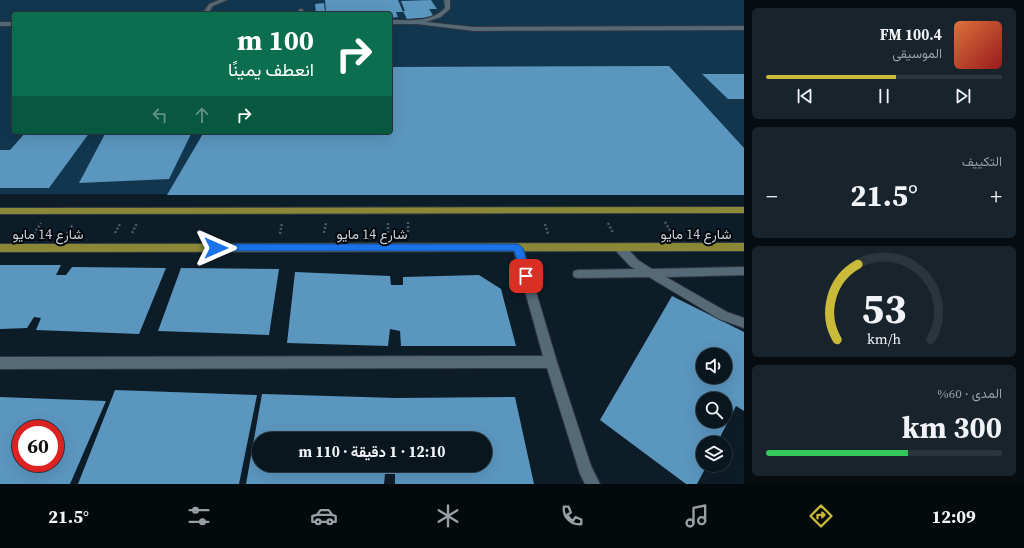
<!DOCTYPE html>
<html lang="ar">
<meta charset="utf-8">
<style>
:root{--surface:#0a161e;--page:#18232b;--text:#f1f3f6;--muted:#999fa4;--line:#2a353c;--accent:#caba39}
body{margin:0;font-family:"Source Serif 4",Vazirmatn,serif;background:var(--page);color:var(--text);direction:rtl;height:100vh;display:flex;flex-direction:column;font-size:15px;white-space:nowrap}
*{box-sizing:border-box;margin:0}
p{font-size:13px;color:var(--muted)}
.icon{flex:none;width:22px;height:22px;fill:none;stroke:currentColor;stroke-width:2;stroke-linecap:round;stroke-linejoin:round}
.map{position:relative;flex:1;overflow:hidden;direction:ltr}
.side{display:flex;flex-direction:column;gap:8px;padding:8px;background:#060c10;width:280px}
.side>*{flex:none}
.top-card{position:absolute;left:12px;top:12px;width:380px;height:122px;border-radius:4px;box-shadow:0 4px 16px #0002,0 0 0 1px var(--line);direction:rtl;background:#0b6e4f;color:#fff;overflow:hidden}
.buttons{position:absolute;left:696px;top:348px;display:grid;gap:8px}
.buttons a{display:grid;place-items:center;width:36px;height:36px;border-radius:50%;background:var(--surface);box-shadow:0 4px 16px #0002,0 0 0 1px var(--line);font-size:20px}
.speed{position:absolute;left:12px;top:420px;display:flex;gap:8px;font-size:20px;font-weight:700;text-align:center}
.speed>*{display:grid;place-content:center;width:52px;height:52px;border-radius:50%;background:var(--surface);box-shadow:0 4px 16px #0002,0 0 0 1px var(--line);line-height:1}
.speed .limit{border:6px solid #d22;background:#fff;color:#111}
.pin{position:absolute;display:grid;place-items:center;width:34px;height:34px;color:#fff;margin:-17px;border-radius:8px;box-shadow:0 2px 6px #0006}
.me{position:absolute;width:44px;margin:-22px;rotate:90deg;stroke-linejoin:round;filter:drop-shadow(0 0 3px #0008)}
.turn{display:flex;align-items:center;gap:14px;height:84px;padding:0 12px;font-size:18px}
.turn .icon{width:52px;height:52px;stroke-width:2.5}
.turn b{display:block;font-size:28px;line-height:34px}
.lanes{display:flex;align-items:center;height:38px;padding:0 12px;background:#0003;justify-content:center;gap:20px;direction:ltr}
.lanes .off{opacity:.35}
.big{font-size:30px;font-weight:700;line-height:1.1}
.side .tile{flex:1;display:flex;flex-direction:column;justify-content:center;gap:6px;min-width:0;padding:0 14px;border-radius:6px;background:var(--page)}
.side .dial{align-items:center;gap:0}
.dial svg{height:104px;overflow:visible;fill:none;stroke:var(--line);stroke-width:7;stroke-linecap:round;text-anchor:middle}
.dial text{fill:var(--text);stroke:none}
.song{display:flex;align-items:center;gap:12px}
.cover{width:48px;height:48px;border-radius:6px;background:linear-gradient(135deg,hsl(20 70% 55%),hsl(0 70% 35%))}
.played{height:4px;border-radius:2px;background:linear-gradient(90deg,var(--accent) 55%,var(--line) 55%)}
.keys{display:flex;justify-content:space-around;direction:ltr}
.heat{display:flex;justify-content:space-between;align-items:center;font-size:22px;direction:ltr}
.charge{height:6px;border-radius:3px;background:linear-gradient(90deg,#34c759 60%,var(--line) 0)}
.trip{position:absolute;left:252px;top:432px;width:240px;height:40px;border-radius:20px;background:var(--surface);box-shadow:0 4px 16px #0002,0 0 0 1px var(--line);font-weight:700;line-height:40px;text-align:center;direction:rtl}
.dock{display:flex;height:64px;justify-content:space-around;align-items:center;background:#04090c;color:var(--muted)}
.dock .icon{width:28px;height:28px}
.dock .active{color:var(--accent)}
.dock b{font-size:18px;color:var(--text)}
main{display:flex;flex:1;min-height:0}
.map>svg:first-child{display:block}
.green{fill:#11364e;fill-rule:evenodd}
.building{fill:#5b96bf;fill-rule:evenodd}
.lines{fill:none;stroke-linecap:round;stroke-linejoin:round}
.minor-casing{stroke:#303841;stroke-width:2}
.major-casing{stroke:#303841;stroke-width:2}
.path{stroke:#4c5a64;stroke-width:2.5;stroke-dasharray:2 2;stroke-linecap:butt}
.minor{fill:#566977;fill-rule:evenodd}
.major{fill:#8a8836;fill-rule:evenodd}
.route{fill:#1a73e8;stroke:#114b97}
.labels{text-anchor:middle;stroke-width:4;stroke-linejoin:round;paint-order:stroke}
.street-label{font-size:14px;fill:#c9d3db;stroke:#03070b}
</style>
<main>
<section class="side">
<div class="tile">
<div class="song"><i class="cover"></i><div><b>100.4 FM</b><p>الموسيقى</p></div></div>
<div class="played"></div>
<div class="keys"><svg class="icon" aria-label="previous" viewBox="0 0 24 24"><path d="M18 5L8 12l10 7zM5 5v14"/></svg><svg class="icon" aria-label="pause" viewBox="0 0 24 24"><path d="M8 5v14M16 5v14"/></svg><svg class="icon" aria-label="next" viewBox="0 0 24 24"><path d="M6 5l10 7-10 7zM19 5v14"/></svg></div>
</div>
<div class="tile"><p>التكييف</p>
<div class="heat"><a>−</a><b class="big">21.5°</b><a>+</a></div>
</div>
<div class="tile dial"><svg viewBox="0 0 100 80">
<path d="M14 69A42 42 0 1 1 86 69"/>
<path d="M14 69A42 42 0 0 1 30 11" stroke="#caba39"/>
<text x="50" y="56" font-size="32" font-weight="700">53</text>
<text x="50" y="72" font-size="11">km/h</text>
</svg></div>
<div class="tile"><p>المدى · 60%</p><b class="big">300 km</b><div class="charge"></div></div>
</section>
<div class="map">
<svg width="744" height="484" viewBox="0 0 744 484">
<rect width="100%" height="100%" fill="#0d1d28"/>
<!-- green -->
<path class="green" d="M0,0H744V195L0,194ZM14,14H390V132H14Z"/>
<!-- building -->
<g class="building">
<path d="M325,0H398L403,12H396L398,17L390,18V14H376V13L326,14Z"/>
<path d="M431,0L437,9H429L434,17L407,19L403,11H405L401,1Z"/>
<path d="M324,3L325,13H316L315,4Z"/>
<path d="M669,66L744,148V195H167L204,132H390V67Z"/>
<path d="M702,74H744V99H728Z"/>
<path d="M26,132H90L49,188H0V150H10Z"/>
<path d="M106,132H192L169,179L79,183Z"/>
<path d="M0,265H61L56,275H66L72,267L166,268L139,334L36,330L41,318L34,317L27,328L0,329Z"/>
<path d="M181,268L279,269L269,335L158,331Z"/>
<path d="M295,272L390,276L391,285H403V277L479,275L501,289L516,346H401L400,331L390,329L388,346L287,343Z"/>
<path d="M672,296L744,332V411L736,406L717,443H703V465H707L697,484H686L600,420ZM703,355H725V377H703ZM703,399H725V421H703Z"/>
<path d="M115,390L257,395L239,484H78Z"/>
<path d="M262,394L396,398L515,397L534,484H395V474H385L384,484H246ZM259,439H485V465H259Z"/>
<path d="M0,397L106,401L70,484H0ZM21,429H55V463H21Z"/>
</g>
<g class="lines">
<!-- minor casing -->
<g class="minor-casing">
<g id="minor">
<path d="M219,0H227L213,6L208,14H202L209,4Z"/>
<path d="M444,0H450V9L441,17L426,22L474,27L744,26V30L474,31L417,24H390V20C409,20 431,23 445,8Z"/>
<path d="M299,9H303L304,14H298Z"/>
<rect x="0" y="22" width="14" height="4"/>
<path d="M518,244L522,245L523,248L557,362L591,466L600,484H585L580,474L547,368L0,369V357L543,356L513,248L514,245Z"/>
<path d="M620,244L624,245L638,260L652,269L744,267V275L666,277L727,312L744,318V328L719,319L649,277L578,278L574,277L573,274L574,271L578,270L635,269L630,266L616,251L615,248L616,245Z"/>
</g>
</g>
<!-- major casing -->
<g class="major-casing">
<g id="major">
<path d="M744,207V213L0,214V208Z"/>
<path d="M744,243V251L0,252V244Z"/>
</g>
</g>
<!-- path -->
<g class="path">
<path d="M408,222V233"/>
<path d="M665,222L672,234"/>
<path d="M388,223V234"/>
<path d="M608,223L613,233"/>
<path d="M545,224L548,234"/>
<path d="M115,233L120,224"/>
<path d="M132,233L137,223"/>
<path d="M324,233L326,223"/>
<path d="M34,234L41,223"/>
<path d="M67,234L73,224"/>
<path d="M280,234L282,223"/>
</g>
<!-- minor -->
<use href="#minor" class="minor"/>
<!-- major -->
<use href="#major" class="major"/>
</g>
<!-- route -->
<path class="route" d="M216,244H518L523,248L531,276L530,279H523L514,251H216L212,248Z"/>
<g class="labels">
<!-- street labels -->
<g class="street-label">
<text x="48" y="239">شارع 14 مايو</text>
<text x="372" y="239">شارع 14 مايو</text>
<text x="696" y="239">شارع 14 مايو</text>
</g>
</g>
</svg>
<div class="buttons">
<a><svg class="icon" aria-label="sound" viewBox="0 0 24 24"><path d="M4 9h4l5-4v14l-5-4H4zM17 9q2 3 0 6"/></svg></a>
<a><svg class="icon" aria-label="search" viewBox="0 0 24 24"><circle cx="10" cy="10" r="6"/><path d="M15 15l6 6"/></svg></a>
<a><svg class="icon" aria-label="layers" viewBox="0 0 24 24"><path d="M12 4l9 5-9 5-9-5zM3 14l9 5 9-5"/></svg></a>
</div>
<div class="speed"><div class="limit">60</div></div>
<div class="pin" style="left:526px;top:276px;background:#d93025"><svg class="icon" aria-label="arrive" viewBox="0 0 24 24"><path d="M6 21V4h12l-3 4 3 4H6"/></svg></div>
<svg class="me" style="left:216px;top:248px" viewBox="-20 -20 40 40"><path d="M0-17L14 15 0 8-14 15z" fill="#1a73e8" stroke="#fff" stroke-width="4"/></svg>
<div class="trip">12:10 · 1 دقيقة · 110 m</div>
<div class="top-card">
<div class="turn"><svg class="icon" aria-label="right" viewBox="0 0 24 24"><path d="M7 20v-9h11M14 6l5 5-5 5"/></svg><div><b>100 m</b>انعطف يمينًا</div></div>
<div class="lanes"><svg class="icon off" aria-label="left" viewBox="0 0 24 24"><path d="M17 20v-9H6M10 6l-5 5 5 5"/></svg><svg class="icon off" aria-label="ahead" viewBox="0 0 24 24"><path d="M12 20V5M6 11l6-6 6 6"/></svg><svg class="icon" aria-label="right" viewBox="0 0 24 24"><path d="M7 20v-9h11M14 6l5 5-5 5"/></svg></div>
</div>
</div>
</main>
<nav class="dock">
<b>12:09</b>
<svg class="icon active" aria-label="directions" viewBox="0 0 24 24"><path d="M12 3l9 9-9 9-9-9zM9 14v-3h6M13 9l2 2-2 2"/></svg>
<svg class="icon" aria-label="music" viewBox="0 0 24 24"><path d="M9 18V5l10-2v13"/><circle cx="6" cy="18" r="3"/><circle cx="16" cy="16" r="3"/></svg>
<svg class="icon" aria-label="phone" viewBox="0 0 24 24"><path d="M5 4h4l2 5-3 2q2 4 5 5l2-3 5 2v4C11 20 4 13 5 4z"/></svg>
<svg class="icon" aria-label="climate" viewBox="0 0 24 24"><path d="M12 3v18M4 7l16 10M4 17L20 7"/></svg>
<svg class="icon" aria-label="car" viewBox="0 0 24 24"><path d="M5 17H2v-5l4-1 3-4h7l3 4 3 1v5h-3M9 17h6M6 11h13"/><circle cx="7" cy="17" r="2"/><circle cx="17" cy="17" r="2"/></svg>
<svg class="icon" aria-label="filters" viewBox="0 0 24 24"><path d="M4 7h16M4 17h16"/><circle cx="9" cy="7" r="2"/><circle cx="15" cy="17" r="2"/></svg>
<b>21.5°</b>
</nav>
